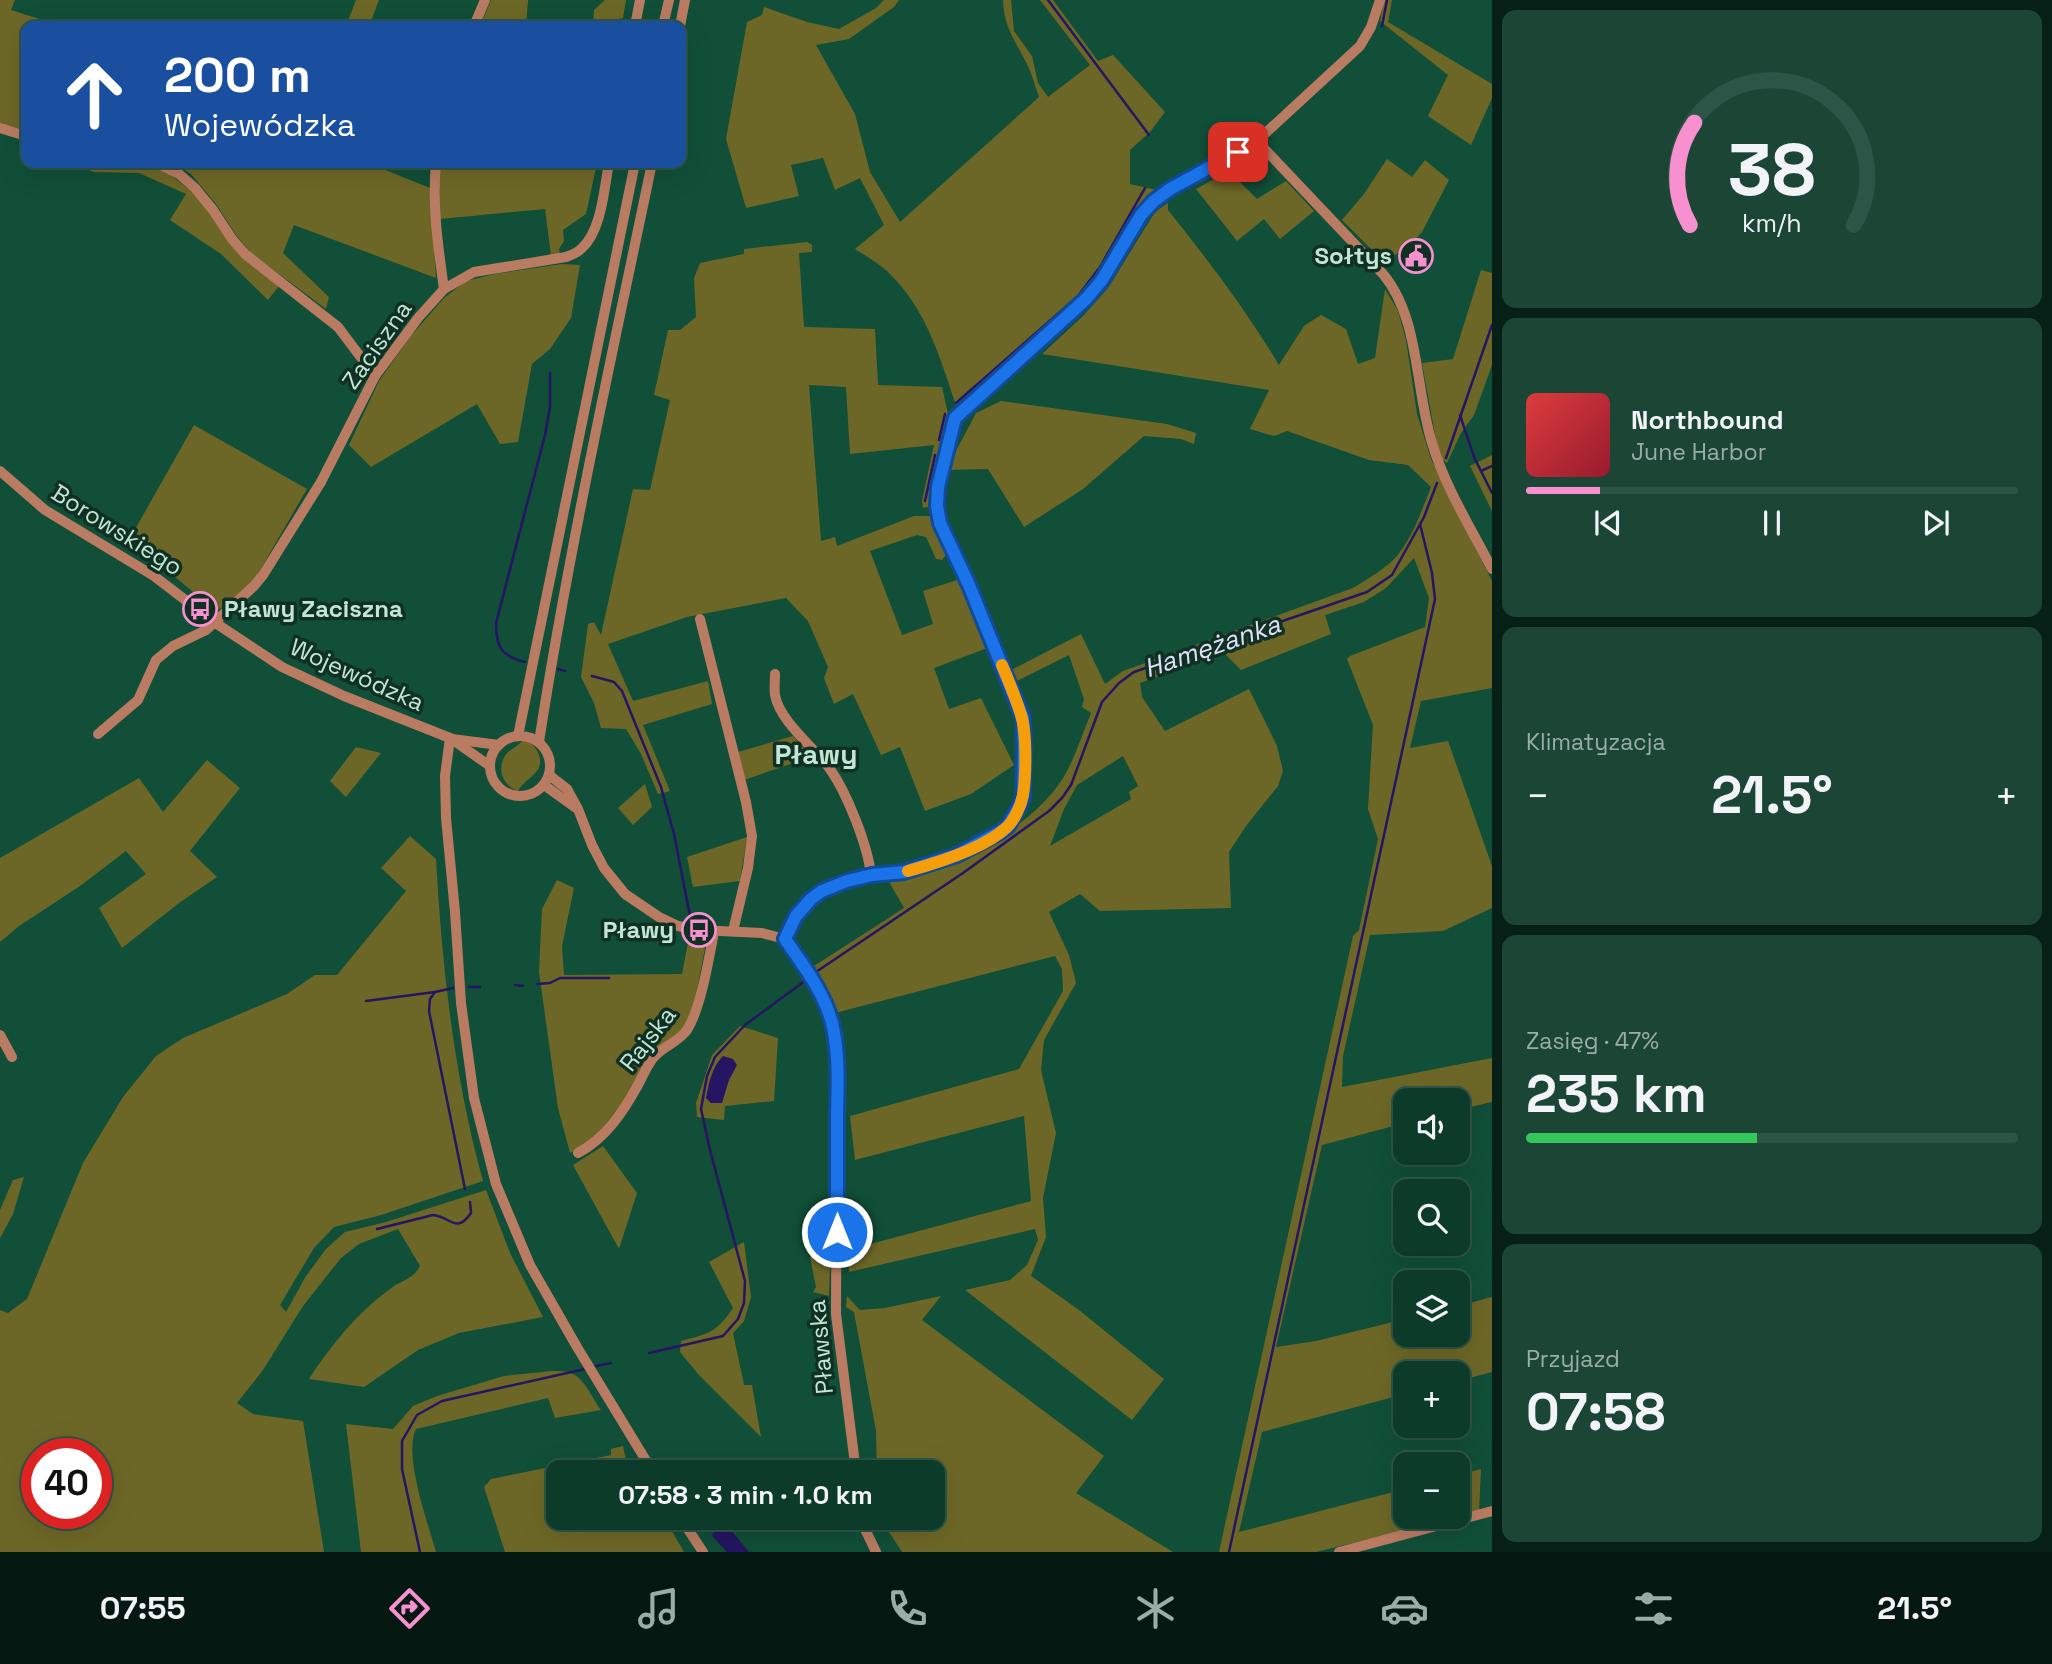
<!DOCTYPE html>
<html lang="pl">
<meta charset="utf-8">
<style>
:root{--surface:#0d3b2a;--page:#1b4636;--text:#f1f3f6;--muted:#9aada8;--line:#2d5547;--accent:#f790ce}
body{margin:0;font-family:"Space Grotesk",sans-serif;background:var(--page);color:var(--text);height:100vh;display:flex;flex-direction:column;font-size:26px;white-space:nowrap}
*{box-sizing:border-box;margin:0}
p{font-size:23px;color:var(--muted)}
.icon{flex:none;width:38px;height:38px;fill:none;stroke:currentColor;stroke-width:2;stroke-linecap:round;stroke-linejoin:round}
.map{position:relative;flex:1;overflow:hidden}
.panel{display:flex;flex-direction:column;gap:10px;padding:10px;background:#072017;width:560px}
.panel>*{flex:none}
.top-card{position:absolute;left:21px;top:21px;width:665px;height:147px;border-radius:14px;box-shadow:0 7px 28px #0002,0 0 0 2px var(--line);background:#1a4fa0;color:#fff;overflow:hidden}
.fabs{position:absolute;left:1393px;top:1088px;display:grid;gap:14px}
.fabs a{display:grid;place-items:center;width:77px;height:77px;border-radius:14px;background:var(--surface);box-shadow:0 7px 28px #0002,0 0 0 2px var(--line);font-size:35px}
.speed{position:absolute;left:21px;top:1438px;display:flex;gap:14px;font-size:35px;font-weight:700;text-align:center}
.speed>*{display:grid;place-content:center;width:91px;height:91px;border-radius:50%;background:var(--surface);box-shadow:0 7px 28px #0002,0 0 0 2px var(--line);line-height:1}
.speed .limit{border:10px solid #d22;background:#fff;color:#111}
.pin{position:absolute;display:grid;place-items:center;width:60px;height:60px;color:#fff;margin:-30px;border-radius:14px;box-shadow:0 4px 10px #0006}
.me{position:absolute;width:77px;margin:-38px;rotate:0deg;stroke-linejoin:round;filter:drop-shadow(0 0 5px #0008)}
.turn{display:flex;align-items:center;gap:24px;height:147px;padding:0 28px;font-size:32px}
.turn .icon{width:91px;height:91px;stroke-width:2.5}
.turn b{display:block;font-size:49px;line-height:60px}
.big{font-size:52px;font-weight:700;line-height:1.1}
.panel .tile{flex:1;display:flex;flex-direction:column;justify-content:center;gap:10px;min-width:0;padding:0 24px;border-radius:14px;background:var(--page)}
.panel .dial{align-items:center;gap:0}
.dial svg{height:182px;overflow:visible;fill:none;stroke:var(--line);stroke-width:7;stroke-linecap:round;text-anchor:middle}
.dial text{fill:var(--text);stroke:none}
.song{display:flex;align-items:center;gap:21px}
.cover{width:84px;height:84px;border-radius:10px;background:linear-gradient(135deg,hsl(0 70% 55%),hsl(350 70% 35%))}
.played{height:7px;border-radius:4px;background:linear-gradient(90deg,var(--accent) 15%,var(--line) 15%)}
.keys{display:flex;justify-content:space-around;direction:ltr}
.heat{display:flex;justify-content:space-between;align-items:center;font-size:38px;direction:ltr}
.charge{height:10px;border-radius:5px;background:linear-gradient(90deg,#34c759 47%,var(--line) 0)}
.trip{position:absolute;left:546px;top:1460px;width:399px;height:70px;border-radius:14px;background:var(--surface);box-shadow:0 7px 28px #0002,0 0 0 2px var(--line);font-weight:700;line-height:70px;text-align:center}
.tabs{display:flex;height:112px;justify-content:space-around;align-items:center;background:#051811;color:var(--muted)}
.tabs .icon{width:49px;height:49px}
.tabs .active{color:var(--accent)}
.tabs b{font-size:32px;color:var(--text)}
main{display:flex;flex:1;min-height:0}
.map>svg:first-child{display:block}
.green{fill:#6d6727;fill-rule:evenodd}
.water{fill:#251563}
.lines{fill:none;stroke-linecap:round;stroke-linejoin:round}
.stream{stroke:#251563;stroke-width:2.5}
.minor{stroke:#b97c62;stroke-width:10}
.route-casing{stroke:#114b97;stroke-width:18}
.route{stroke:#1a73e8;stroke-width:12}
.slow{stroke:#f59e0b;stroke-width:12}
.labels{text-anchor:middle;stroke-width:7;stroke-linejoin:round;paint-order:stroke}
.poi-label{font-size:24px;font-weight:bold;fill:#c2e6d4;stroke:#103023;text-anchor:end}
.street-label{font-size:24px;fill:#c2e6d4;stroke:#103023}
.water-label{font-size:26px;font-style:italic;fill:#e0e1f9;stroke:#103023}
.quarter-label{font-size:28px;font-weight:bold;fill:#c2e6d4;stroke:#103023}
</style>
<main>
<div class="map">
<svg width="1492" height="1552" viewBox="0 0 1492 1552">
<rect width="100%" height="100%" fill="#114f38"/>
<!-- green -->
<g class="green">
<path d="M0,0H15L11,10L62,26H26V130L0,124Z"/>
<path d="M356,0H379L369,26H346Z"/>
<path d="M491,0H528L526,26H480Z"/>
<path d="M605,0H626L623,18L601,22V26H593L594,10Z"/>
<path d="M884,0H899L894,7L849,39L816,45L855,114L870,172L900,222L1039,97C1035,86 1032,74 1027,64C1015,40 1004,28 1003,0H1011L1014,31L1032,56L1038,83L1048,97L1090,65L1040,0H1053L1098,61L1113,55L1165,112L1150,132L1130,150V184L1157,190L1140,211L1098,278L1080,300L958,411C940,359 928,310 887,271C878,263 866,256 855,249L884,225L860,178L835,190L823,158L791,165L799,196L746,208L726,139L747,22L762,15L764,7L807,22L839,29L876,8Z"/>
<path d="M1384,0H1392L1388,22L1492,84V98L1471,145L1428,116L1448,75L1380,21Z"/>
<path d="M1387,159L1412,177L1425,160L1449,180L1422,232L1409,246L1384,262L1342,220L1364,194Z"/>
<path d="M72,163H142L166,171L192,192L279,286L268,300L221,254L170,220L186,194L139,173L94,172Z"/>
<path d="M174,163H368L430,188L436,278L294,225L283,253L329,297L326,309L251,253L236,235L216,204L191,174Z"/>
<path d="M481,163H597L586,214L563,230L564,241L559,249L560,255L551,256L545,209L440,219V164Z"/>
<path d="M1229,171L1257,199L1286,181L1314,211L1280,239L1264,219L1237,241L1196,189Z"/>
<path d="M1168,203V210C1208,260 1246,310 1279,365L1304,326L1321,315L1346,329L1358,364L1375,358L1385,289L1398,311L1406,340L1417,414L1431,459L1492,581V688L1421,701L1410,748L1448,741L1492,866V908L1443,931L1370,935L1343,1056L1342,1087L1492,1058V1102L1458,1110V1101H1405V1123L1322,1145L1276,1347L1316,1341L1405,1319V1335H1458V1306L1492,1297V1372L1458,1381V1374H1405V1394L1262,1432L1239,1532L1405,1489V1517H1458V1475L1481,1469L1479,1512L1316,1552H1219L1353,936L1359,930L1378,839L1368,809L1373,725L1347,659L1350,656L1425,627L1429,598L1414,558L1386,588L1364,602L1325,615L1331,634L1241,670L1224,653L1140,683L1142,697L1165,731L1249,689L1277,746L1283,771L1278,786L1246,826L1229,852L1231,908L1100,911L1080,894L1049,912L1069,955L1076,983L1044,1040L1041,1070L1056,1133L1043,1198L1046,1237L1031,1276L1079,1310L1164,1379L1132,1420L965,1290L1010,1280L1027,1265L1038,1240L1035,1229L849,1272L848,1250L1031,1201L1024,1116L855,1160L850,1116L1019,1069L1063,991L1062,969L1055,956L835,1013L814,966L904,908L888,880C947,867 1014,839 1053,792C1072,770 1080,739 1091,713L1082,707L1084,699L1069,655L1013,683L1009,671L1081,634L1105,684L1123,671L1353,588C1368,579 1385,569 1397,556C1413,536 1422,510 1431,487L1408,465L1369,460L1287,431L1274,436L1250,429L1269,390L1042,354L1083,316L1108,288L1155,212ZM1123,756L1138,786L1129,792L1131,799L1050,846L1064,809L1077,785Z"/>
<path d="M807,242L812,245V252L799,253L804,327L875,329L878,385L942,387L949,418V427L932,506L923,508L922,501L934,445L850,454L846,387L809,385L821,541L835,537L837,546L914,516H932L948,553L942,560L936,559L926,537L917,535L870,551L902,635L933,624L923,591L960,579L990,647L934,668L949,709L981,698L1014,765L971,794L925,811L900,747L881,755L853,694L834,704L824,678L828,667L808,621L786,598L687,617L608,644L633,701L708,681L712,704L643,725L670,791L658,794L641,754L626,729L601,728L594,703L581,677L588,624L594,622L601,635L633,489L650,490L670,400L654,395L668,330H680L696,317L694,278L700,263L744,254V249Z"/>
<path d="M562,264L580,265L571,318L550,349L532,364L518,442L500,444L477,404L371,467L349,445L379,381L410,337L444,298L466,281L495,274Z"/>
<path d="M1481,270L1492,273V365L1474,415L1461,433L1447,463L1439,457L1422,363L1453,359Z"/>
<path d="M1001,401L1167,424L1196,433L1194,444L1181,439L1144,436L1083,489L1024,527L988,469L946,470L976,413Z"/>
<path d="M194,425L307,489L253,582L222,608L215,610L169,572L125,547Z"/>
<path d="M1492,455V511L1470,466Z"/>
<path d="M793,736L811,757L744,780L738,752Z"/>
<path d="M522,741C529,741 532,743 536,749C550,772 525,777 518,791C502,786 495,766 508,752C513,748 518,746 522,741Z"/>
<path d="M356,747L381,753L346,797L330,781Z"/>
<path d="M207,760L240,788L190,851L217,877L179,903L122,948L99,908L146,874L126,851L80,886L19,926L0,942V858L139,778L163,812Z"/>
<path d="M645,784L652,807L633,825L618,808Z"/>
<path d="M410,836L436,859C442,968 454,1076 483,1181L381,1215L334,1227L314,1248L280,1305L286,1312L306,1276L326,1249L345,1232L386,1222L486,1190L510,1253L543,1317L459,1333L418,1350L364,1387L309,1379C331,1345 357,1313 390,1289C400,1281 415,1278 420,1266L398,1229L359,1244L341,1258L303,1306L263,1370L237,1403L253,1414L303,1421L324,1552H0V1310L8,1313L27,1299L83,1163L123,1097L156,1056L183,1038L287,994L315,975H337L406,891L381,868ZM96,1454V1514H37V1454Z"/>
<path d="M747,837L740,881L693,887L687,857Z"/>
<path d="M557,880L574,888L562,946L564,975L682,974L689,937L705,948L695,1000L684,1028L590,1143L570,1153L558,1108L539,972L542,909Z"/>
<path d="M740,1026L778,1038L774,1101L725,1106L724,1120L697,1117L696,1103L712,1055Z"/>
<path d="M603,1146L637,1193L619,1249L573,1165Z"/>
<path d="M24,1177L13,1214L0,1238V1210L13,1180Z"/>
<path d="M805,1232L831,1236L829,1296L813,1292L816,1287Z"/>
<path d="M744,1242L751,1297L744,1321L733,1333L744,1385H752L761,1437L698,1374L680,1352L681,1341C708,1334 717,1332 733,1308L709,1262Z"/>
<path d="M847,1296L860,1310L885,1308L941,1296L922,1320L1104,1456L1076,1493L1173,1552H902L889,1532L885,1517H933V1472H877L876,1431L854,1312L846,1307Z"/>
<path d="M552,1371C558,1371 564,1371 570,1373C584,1377 592,1398 601,1410L555,1418L548,1398L416,1429C403,1455 428,1523 436,1552H361L346,1424L393,1429L413,1406L437,1396L504,1376Z"/>
<path d="M623,1446L627,1464L636,1472H558V1517H664L684,1552H505L484,1487L491,1479L611,1455V1449Z"/>
</g>
<!-- water -->
<g class="water">
<path d="M723,1056L733,1059L737,1065L729,1080L722,1103H711L706,1098C709,1082 712,1067 723,1056Z"/>
<path d="M723,1525H727L749,1552H727L713,1537L712,1534Z"/>
</g>
<g class="lines">
<!-- stream -->
<g class="stream">
<path d="M1048,0L1149,135"/>
<path d="M1382,26L1387,0"/>
<path d="M956,403L1078,296L1100,267L1145,188"/>
<path d="M1460,415L1474,457L1492,493"/>
<path d="M939,440L945,414"/>
<path d="M1446,458L1492,325"/>
<path d="M1481,471L1492,466"/>
<path d="M925,501L935,455"/>
<path d="M525,662C501,656 496,647 496,623L545,435L550,407V373"/>
<path d="M558,669L565,671"/>
<path d="M592,676L614,682L622,691L661,787L674,834L690,916"/>
<path d="M813,974L963,873L1049,811L1062,798L1071,785L1102,702L1119,683L1134,672L1367,592L1392,575L1424,517L1437,483"/>
<path d="M537,984L550,983L560,978H609"/>
<path d="M515,985L523,986"/>
<path d="M469,987H480"/>
<path d="M453,988L435,992L430,999L429,1011L465,1189"/>
<path d="M366,1001L435,992"/>
<path d="M377,1229L433,1215C450,1216 456,1235 471,1213L470,1202"/>
<path d="M649,1353L723,1336L738,1319L744,1303L745,1281L710,1150L701,1109L707,1076L715,1057L745,1025L806,980"/>
<path d="M596,1366L611,1363"/>
<path d="M420,1552L402,1469V1441L417,1415L442,1401L585,1369"/>
<path d="M1229,1552L1435,599L1432,573L1420,524"/>
</g>
<!-- minor -->
<g class="minor">
<path d="M474,26L485,0"/>
<path d="M635,26L640,0"/>
<path d="M663,26L669,0"/>
<path d="M680,26L685,0"/>
<path d="M0,128L26,136"/>
<path d="M1257,141L1383,274C1420,318 1415,389 1432,443C1445,487 1471,528 1492,569"/>
<path d="M157,163L179,174L195,188L213,210L232,239L245,254L338,327L375,376"/>
<path d="M436,163C432,206 438,246 444,289"/>
<path d="M0,471L45,510L154,576L214,622L282,667L344,696L450,738L490,766"/>
<path d="M700,619L746,802L752,836L748,868L733,931"/>
<path d="M775,674C775,681 774,689 775,695C780,722 814,747 830,769C847,793 868,846 871,875"/>
<path d="M98,734L138,700L156,660L173,646L206,630L254,586L263,575L321,482L375,376L418,318L444,289L474,272L566,257C571,255 577,253 581,249C602,231 604,188 609,163"/>
<circle cx="520" cy="766" r="30"/>
<path d="M518,736L635,163"/>
<path d="M450,738L445,776L446,818L455,912L461,1003L474,1098L496,1184L530,1265L577,1347L653,1472"/>
<path d="M452,739L499,745"/>
<path d="M539,742C569,548 612,355 652,163"/>
<path d="M549,775L567,789L578,809L592,845L604,868L625,894L659,917L678,926L699,930L762,933L785,939L807,971L823,998L832,1023L835,1046L837,1091L836,1314L856,1472"/>
<path d="M544,785L576,808"/>
<path d="M785,939L796,916L811,899L822,891L847,881L871,875L904,872L957,855L1000,832L1008,826L1019,807L1023,797L1024,749L1022,718L969,585L940,523L937,506L938,487L955,418L1086,299L1102,280L1141,215L1154,200L1169,189L1257,141L1360,46L1371,27L1380,0"/>
<path d="M0,1035L12,1057"/>
<path d="M578,1153C606,1138 623,1112 638,1085C643,1076 647,1065 654,1057C663,1046 679,1042 687,1030C701,1008 709,958 714,932"/>
<path d="M680,1517L703,1552"/>
<path d="M862,1517L865,1529L876,1552"/>
<path d="M1339,1552L1492,1511"/>
</g>
</g>
<g class="lines">
<!-- route casing -->
<g class="route-casing">
<path id="route" d="M837,1232C837,1193 837,1153 837,1114C838,1084 839,1052 832,1023C824,992 803,965 785,939L796,916L811,899L822,891L847,881L872,875L904,872L957,855L1000,832L1008,826L1019,807L1023,797L1024,749L1023,718L969,585L940,523L937,506L938,487L955,418L1086,299L1102,280L1141,215L1154,201L1170,189L1238,152"/>
</g>
<!-- route -->
<use href="#route" class="route"/>
<!-- slow -->
<path class="slow" d="M908,871C937,863 984,848 1006,828C1014,821 1021,806 1023,795C1026,777 1027,733 1021,715C1016,698 1009,682 1002,665"/>
</g>
<!-- icons -->
<defs>
<g id="civic-ring" transform="scale(1.75)"><circle r="9.5" fill="#103023" stroke="#f790ce" stroke-width="1.5"/><path d="M-.6-6.5H3V-4.5H.6V-3L4-1V1h2V6H-6V1h2V-1L-.6-3ZM-1.2 2.5V6h2.4V2.5Z" fill="#f790ce"/></g>
<g id="bus-ring" transform="scale(1.75)"><circle r="9.5" fill="#103023" stroke="#f790ce" stroke-width="1.5"/><path d="M-5-6H5V4H4V6H2V4H-2V6H-4V4H-5ZM-3.5-4V0h7V-4ZM-3.5 1.2v1.5H-2V1.2ZM2 1.2v1.5H3.5V1.2Z" fill="#f790ce"/></g>
</defs>
<g fill-rule="evenodd">
<use href="#civic-ring" x="1416" y="256"/>
<use href="#bus-ring" x="200" y="609"/>
<use href="#bus-ring" x="699" y="930"/>
</g>
<g class="labels">
<!-- poi labels -->
<g class="poi-label">
<text x="1392" y="264">Sołtys</text>
<text x="224" y="617" text-anchor="start">Pławy Zaciszna</text>
<text x="674" y="938">Pławy</text>
</g>
<!-- street labels -->
<g class="street-label">
<text transform="translate(377 345) rotate(-55)" y="8">Zaciszna</text>
<text transform="translate(117 530) rotate(32)" y="8">Borowskiego</text>
<text transform="translate(357 675) rotate(24)" y="8">Wojewódzka</text>
<text transform="translate(648 1039) rotate(-52)" y="8">Rajska</text>
<text transform="translate(821 1347) rotate(-95)" y="8">Pławska</text>
</g>
<!-- water labels -->
<g class="water-label">
<text transform="translate(1212 646) rotate(-19)" y="9">Hamężanka</text>
</g>
<!-- quarter labels -->
<g class="quarter-label">
<text x="816" y="764">Pławy</text>
</g>
</g>
</svg>
<div class="fabs">
<a><svg class="icon" aria-label="sound" viewBox="0 0 24 24"><path d="M4 9h4l5-4v14l-5-4H4zM17 9q2 3 0 6"/></svg></a>
<a><svg class="icon" aria-label="search" viewBox="0 0 24 24"><circle cx="10" cy="10" r="6"/><path d="M15 15l6 6"/></svg></a>
<a><svg class="icon" aria-label="layers" viewBox="0 0 24 24"><path d="M12 4l9 5-9 5-9-5zM3 14l9 5 9-5"/></svg></a>
<a>+</a>
<a>−</a>
</div>
<div class="speed"><div class="limit">40</div></div>
<div class="pin" style="left:1238px;top:152px;background:#d93025"><svg class="icon" aria-label="arrive" viewBox="0 0 24 24"><path d="M6 21V4h12l-3 4 3 4H6"/></svg></div>
<svg class="me" style="left:837px;top:1232px" viewBox="-20 -20 40 40"><circle r="17" fill="#1a73e8" stroke="#fff" stroke-width="3"/><path d="M0-11L8 9 0 5-8 9z" fill="#fff"/></svg>
<div class="trip">07:58 · 3 min · 1.0 km</div>
<div class="top-card">
<div class="turn"><svg class="icon" aria-label="ahead" viewBox="0 0 24 24"><path d="M12 20V5M6 11l6-6 6 6"/></svg><div><b>200 m</b>Wojewódzka</div></div>
</div>
</div>
<section class="panel">
<div class="tile dial"><svg viewBox="0 0 100 80">
<path d="M14 69A42 42 0 1 1 86 69"/>
<path d="M14 69A42 42 0 0 1 16 24" stroke="#f790ce"/>
<text x="50" y="56" font-size="32" font-weight="700">38</text>
<text x="50" y="72" font-size="11">km/h</text>
</svg></div>
<div class="tile">
<div class="song"><i class="cover"></i><div><b>Northbound</b><p>June Harbor</p></div></div>
<div class="played"></div>
<div class="keys"><svg class="icon" aria-label="previous" viewBox="0 0 24 24"><path d="M18 5L8 12l10 7zM5 5v14"/></svg><svg class="icon" aria-label="pause" viewBox="0 0 24 24"><path d="M8 5v14M16 5v14"/></svg><svg class="icon" aria-label="next" viewBox="0 0 24 24"><path d="M6 5l10 7-10 7zM19 5v14"/></svg></div>
</div>
<div class="tile"><p>Klimatyzacja</p>
<div class="heat"><a>−</a><b class="big">21.5°</b><a>+</a></div>
</div>
<div class="tile"><p>Zasięg · 47%</p><b class="big">235 km</b><div class="charge"></div></div>
<div class="tile"><p>Przyjazd</p><b class="big">07:58</b></div>
</section>
</main>
<nav class="tabs">
<b>07:55</b>
<svg class="icon active" aria-label="directions" viewBox="0 0 24 24"><path d="M12 3l9 9-9 9-9-9zM9 14v-3h6M13 9l2 2-2 2"/></svg>
<svg class="icon" aria-label="music" viewBox="0 0 24 24"><path d="M9 18V5l10-2v13"/><circle cx="6" cy="18" r="3"/><circle cx="16" cy="16" r="3"/></svg>
<svg class="icon" aria-label="phone" viewBox="0 0 24 24"><path d="M5 4h4l2 5-3 2q2 4 5 5l2-3 5 2v4C11 20 4 13 5 4z"/></svg>
<svg class="icon" aria-label="climate" viewBox="0 0 24 24"><path d="M12 3v18M4 7l16 10M4 17L20 7"/></svg>
<svg class="icon" aria-label="car" viewBox="0 0 24 24"><path d="M5 17H2v-5l4-1 3-4h7l3 4 3 1v5h-3M9 17h6M6 11h13"/><circle cx="7" cy="17" r="2"/><circle cx="17" cy="17" r="2"/></svg>
<svg class="icon" aria-label="filters" viewBox="0 0 24 24"><path d="M4 7h16M4 17h16"/><circle cx="9" cy="7" r="2"/><circle cx="15" cy="17" r="2"/></svg>
<b>21.5°</b>
</nav>
